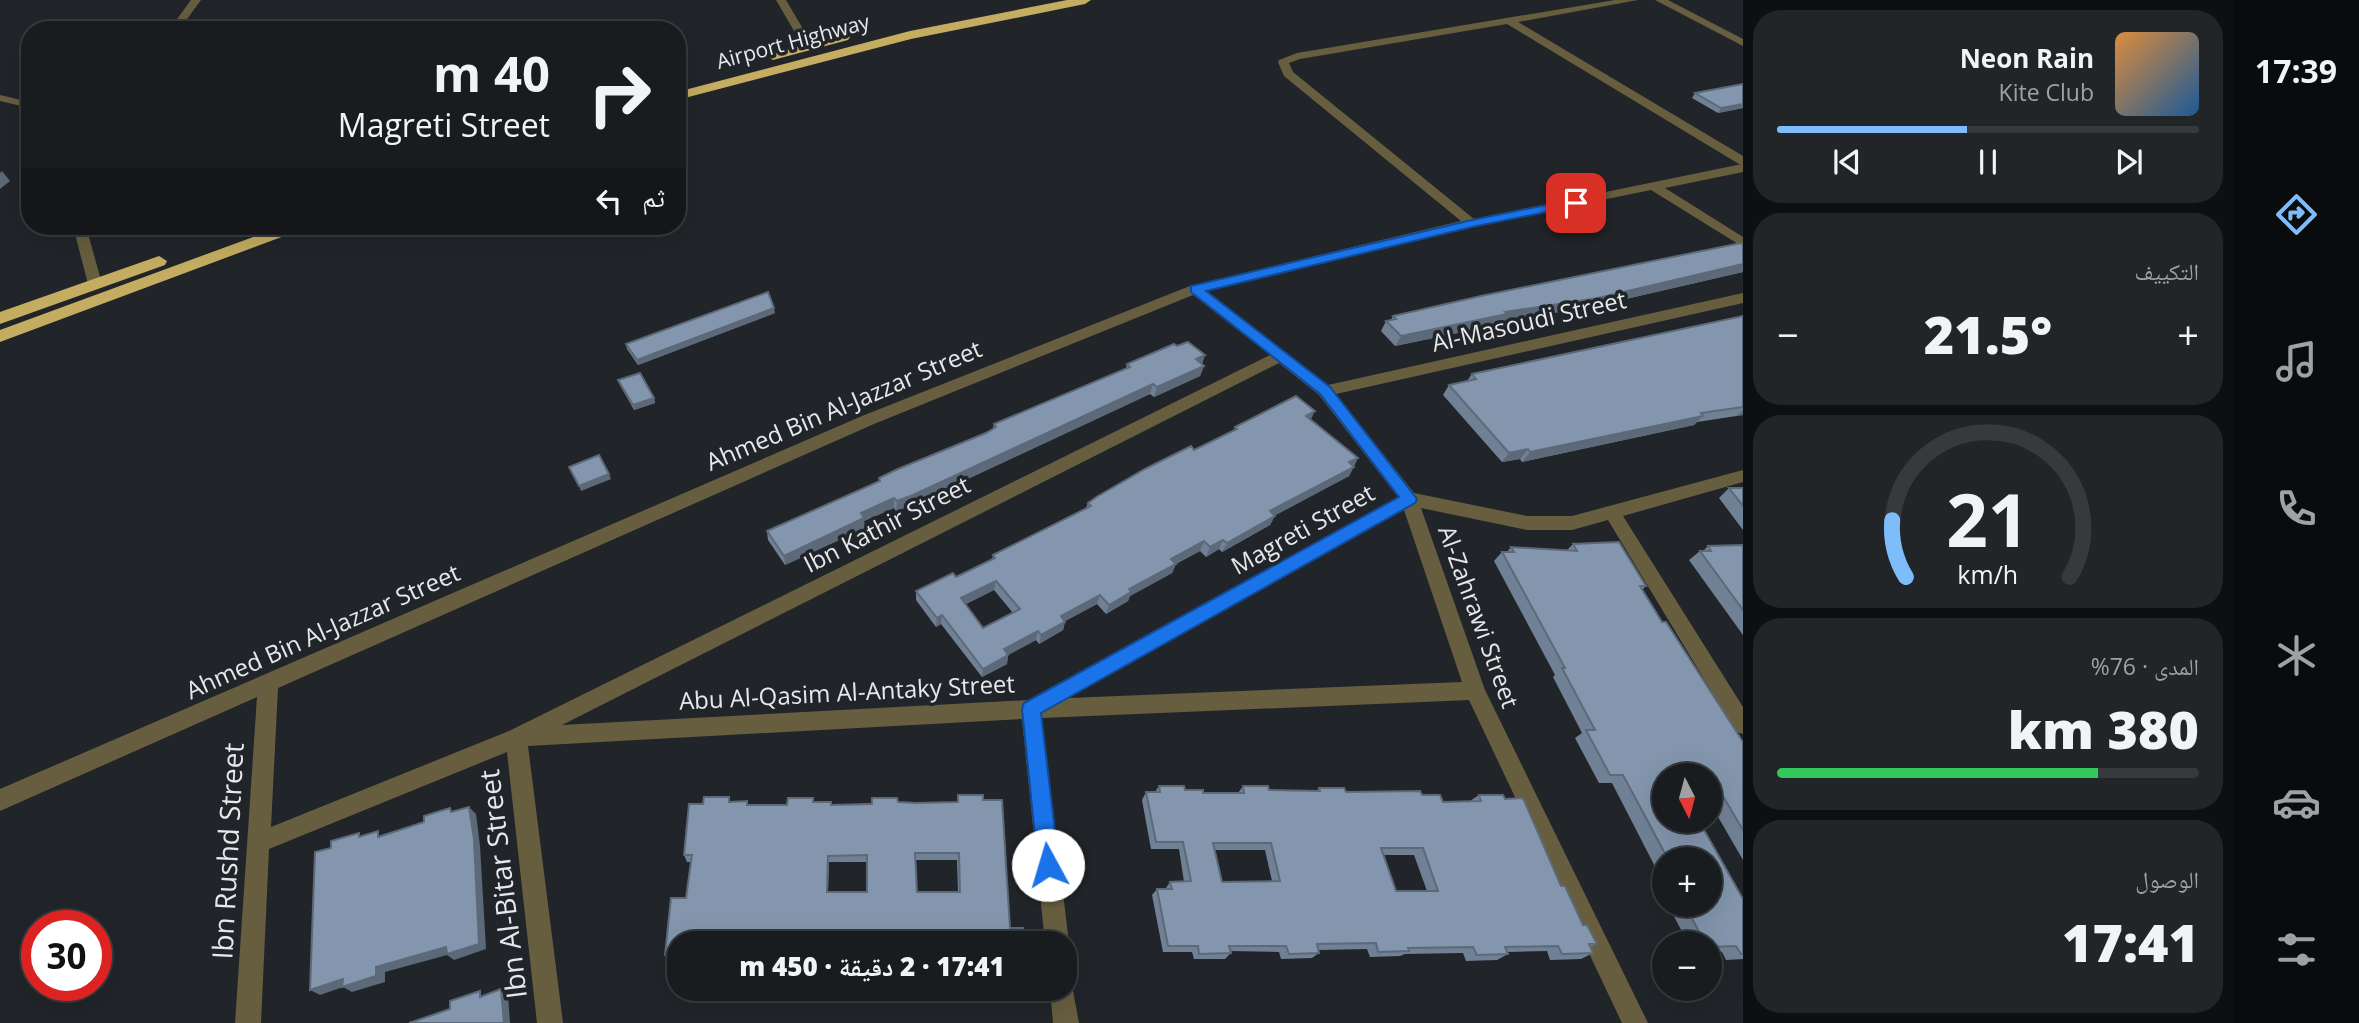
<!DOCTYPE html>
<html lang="ar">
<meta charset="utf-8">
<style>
:root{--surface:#191c1f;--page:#222528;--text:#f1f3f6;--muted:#9fa1a4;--line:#373a3d;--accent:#7fbdfa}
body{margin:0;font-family:"Open Sans","Noto Naskh Arabic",sans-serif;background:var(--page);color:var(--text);direction:rtl;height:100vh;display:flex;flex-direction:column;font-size:26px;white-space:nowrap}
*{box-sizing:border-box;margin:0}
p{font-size:23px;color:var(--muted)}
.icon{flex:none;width:38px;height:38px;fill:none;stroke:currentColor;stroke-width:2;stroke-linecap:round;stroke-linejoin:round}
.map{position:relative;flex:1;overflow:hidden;direction:ltr}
.drawer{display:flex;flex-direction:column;gap:10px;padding:10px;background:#0e0f11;width:490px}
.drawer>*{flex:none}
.guide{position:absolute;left:21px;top:21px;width:665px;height:214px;border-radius:28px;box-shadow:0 7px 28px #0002,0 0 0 2px var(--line);direction:rtl;background:#191c1f;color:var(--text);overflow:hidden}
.needle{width:46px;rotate:174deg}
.buttons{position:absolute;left:1652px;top:763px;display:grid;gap:14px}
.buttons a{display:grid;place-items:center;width:70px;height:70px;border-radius:50%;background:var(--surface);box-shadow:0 7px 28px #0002,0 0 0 2px var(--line);font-size:35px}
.speed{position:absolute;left:21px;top:910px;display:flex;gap:14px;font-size:35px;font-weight:700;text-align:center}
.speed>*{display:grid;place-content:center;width:91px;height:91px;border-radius:50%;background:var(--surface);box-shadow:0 7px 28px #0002,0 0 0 2px var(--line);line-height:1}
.speed .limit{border:10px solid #d22;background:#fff;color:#111}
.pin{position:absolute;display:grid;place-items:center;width:60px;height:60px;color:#fff;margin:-30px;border-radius:14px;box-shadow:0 4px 10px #0006}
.me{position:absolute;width:77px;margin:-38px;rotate:354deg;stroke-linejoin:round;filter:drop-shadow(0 0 5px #0008)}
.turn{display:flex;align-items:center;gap:24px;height:147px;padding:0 21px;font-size:32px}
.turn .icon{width:91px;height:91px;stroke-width:2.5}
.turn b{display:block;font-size:49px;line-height:60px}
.then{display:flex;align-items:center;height:66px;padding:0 21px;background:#0003;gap:14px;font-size:26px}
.big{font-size:52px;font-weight:800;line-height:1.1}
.drawer .tile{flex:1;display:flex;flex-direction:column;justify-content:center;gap:10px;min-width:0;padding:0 24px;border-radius:28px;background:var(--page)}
.drawer .dial{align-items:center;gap:0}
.dial svg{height:182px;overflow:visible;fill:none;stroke:var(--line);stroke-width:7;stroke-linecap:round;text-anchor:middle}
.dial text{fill:var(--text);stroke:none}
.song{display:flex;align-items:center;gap:21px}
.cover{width:84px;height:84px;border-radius:10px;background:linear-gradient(135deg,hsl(30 70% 55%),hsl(210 70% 35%))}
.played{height:7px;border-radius:4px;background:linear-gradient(90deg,var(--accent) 45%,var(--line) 45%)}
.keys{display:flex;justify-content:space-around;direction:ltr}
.heat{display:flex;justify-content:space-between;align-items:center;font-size:38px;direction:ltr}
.charge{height:10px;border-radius:5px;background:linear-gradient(90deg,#34c759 76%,var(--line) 0)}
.trip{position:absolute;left:667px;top:931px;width:410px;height:70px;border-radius:28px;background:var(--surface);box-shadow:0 7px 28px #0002,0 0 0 2px var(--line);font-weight:800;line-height:70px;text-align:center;direction:rtl}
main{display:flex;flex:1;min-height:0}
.tabs{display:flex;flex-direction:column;width:126px;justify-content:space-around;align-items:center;background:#0a0b0c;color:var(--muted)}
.tabs .icon{width:49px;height:49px}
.tabs .current{color:var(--accent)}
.tabs b{font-size:32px;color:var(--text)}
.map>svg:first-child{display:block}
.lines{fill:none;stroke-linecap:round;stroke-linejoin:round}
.minor{fill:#675e40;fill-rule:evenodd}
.highway{fill:#c4ac60;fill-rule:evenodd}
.wall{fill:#718195;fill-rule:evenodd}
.shaded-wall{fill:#5c6979}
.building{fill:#8396ad;stroke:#5c6979;stroke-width:2;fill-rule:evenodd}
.route{fill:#1a73e8;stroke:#114b97;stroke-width:2}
.labels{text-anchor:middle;stroke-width:7;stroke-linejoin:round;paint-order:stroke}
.far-street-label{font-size:21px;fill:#e6e8eb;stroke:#212529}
.street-label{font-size:24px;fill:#e6e8eb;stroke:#212529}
.near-street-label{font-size:28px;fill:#e6e8eb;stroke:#212529}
</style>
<main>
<nav class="tabs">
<b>17:39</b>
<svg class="icon current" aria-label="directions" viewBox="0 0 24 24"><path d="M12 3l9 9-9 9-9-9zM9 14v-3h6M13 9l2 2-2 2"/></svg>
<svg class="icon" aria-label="music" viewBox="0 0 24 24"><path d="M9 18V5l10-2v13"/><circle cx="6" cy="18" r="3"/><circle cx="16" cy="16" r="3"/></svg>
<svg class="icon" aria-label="phone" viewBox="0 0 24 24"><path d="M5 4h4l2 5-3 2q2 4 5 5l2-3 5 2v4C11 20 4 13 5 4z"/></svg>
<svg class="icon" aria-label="climate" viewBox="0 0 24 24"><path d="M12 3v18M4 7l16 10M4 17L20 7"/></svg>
<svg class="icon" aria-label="car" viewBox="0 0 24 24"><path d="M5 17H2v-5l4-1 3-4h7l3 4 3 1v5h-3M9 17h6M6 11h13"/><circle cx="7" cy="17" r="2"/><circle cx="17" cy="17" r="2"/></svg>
<svg class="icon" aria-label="filters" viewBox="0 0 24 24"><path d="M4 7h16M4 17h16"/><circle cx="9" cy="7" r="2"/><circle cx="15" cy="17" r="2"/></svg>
</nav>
<section class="drawer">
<div class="tile">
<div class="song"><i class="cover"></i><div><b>Neon Rain</b><p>Kite Club</p></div></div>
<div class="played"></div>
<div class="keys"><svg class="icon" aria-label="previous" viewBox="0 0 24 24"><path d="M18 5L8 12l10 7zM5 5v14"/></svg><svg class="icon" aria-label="pause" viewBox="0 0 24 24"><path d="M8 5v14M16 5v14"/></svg><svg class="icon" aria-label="next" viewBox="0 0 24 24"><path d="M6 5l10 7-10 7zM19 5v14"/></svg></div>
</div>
<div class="tile"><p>التكييف</p>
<div class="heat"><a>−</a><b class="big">21.5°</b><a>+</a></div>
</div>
<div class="tile dial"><svg viewBox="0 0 100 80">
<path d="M14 69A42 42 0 1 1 86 69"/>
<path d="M14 69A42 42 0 0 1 8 44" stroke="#7fbdfa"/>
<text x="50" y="56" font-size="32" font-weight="700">21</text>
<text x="50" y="72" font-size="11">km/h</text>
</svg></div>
<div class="tile"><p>المدى · 76%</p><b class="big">380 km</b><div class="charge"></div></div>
<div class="tile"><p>الوصول</p><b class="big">17:41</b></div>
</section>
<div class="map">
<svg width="1743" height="1023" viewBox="0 0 1743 1023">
<rect width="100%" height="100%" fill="#212529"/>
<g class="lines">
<!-- minor -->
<g class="minor">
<path d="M191,0H201L179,30H169Z"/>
<path d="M776,0H786L813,46L812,48H804Z"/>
<path d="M1615,0H1638L1518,22L1743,156V172L1665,188L1743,237V247L1651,190L1471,227L1206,291L1328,385L1743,293V303L1336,394L1414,493L1527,516H1572L1743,470V482L1623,516L1743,707V734L1736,732L1608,520L1572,530H1527L1421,508L1485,690L1648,1023H1622L1469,700L1042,718L1069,943L1064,952V943H1045L1022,719L528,746L563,1023H537L507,752L269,849L261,1023H235L257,697L0,811V789L862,416L1190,286L1461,221L1284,76L1278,62L1279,60L1297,53ZM1507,24L1739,164H1742L1474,219L1293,72L1289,63L1300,59ZM1193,295L1270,355L509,731L271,827L278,688L874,424ZM1279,363L1319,395L1398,497L1028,700L562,725ZM1404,510L1462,682L1069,698Z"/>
<path d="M1655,0H1668L1743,39V46Z"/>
<path d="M0,95L30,102V108L0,101Z"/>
<path d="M73,226H86L102,284L100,287H90L88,284Z"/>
<path d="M1064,978L1071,980L1079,1023H1053L1050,989H1064Z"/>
</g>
<!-- highway -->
<g class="highway">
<path d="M1067,0H1091L1085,4L911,39L677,100V92L910,31Z"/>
<path d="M844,33L850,37L848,40L773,60L767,56Z"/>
<path d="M283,226H305L303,229L0,342V330Z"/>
<path d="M159,256L167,261L165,265L0,324V312Z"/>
</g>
</g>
<!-- wall -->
<g class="wall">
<path d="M1743,84V108L1718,113L1692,98L1695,93Z"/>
<path d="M1743,244V272L1591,307L1502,321L1501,324L1395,346L1381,331L1386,321L1391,320L1393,316Z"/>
<path d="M775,313L638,365L627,349L626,344Z"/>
<path d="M1743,316V415L1697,422L1694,425L1522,462L1520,459L1502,462L1443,395L1449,385L1467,381L1472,374Z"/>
<path d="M1177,346L1205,355L1202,364L1204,366L1200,376L1154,397L1150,394L912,505L896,511L894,508L864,521L865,528L785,565L768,540L767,531L879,481V478L986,433L993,429L994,424L1126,368L1127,364Z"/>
<path d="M618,380L654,398L655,403L634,410L620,385Z"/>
<path d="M1311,419L1358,458L1349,476L1275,515L1270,525L1222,552L1219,549L1206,557L1200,551L1176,564L1172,573L1130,596L1128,601L1106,614L1097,604L1065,621L1063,630L1039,644L1036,640L1008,655L1007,664L982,677L941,624L936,627L916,600V591L956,577L992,560L993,555L1086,508L1088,503L1234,431L1235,427ZM994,590L1013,613L983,628L966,604Z"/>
<path d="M1729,488H1743V530L1719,498Z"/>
<path d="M1573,544L1646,586L1642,590L1662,622L1743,742V860L1710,803V775H1664L1743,899V959L1726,960L1722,952H1710V943H1688L1668,905H1710V859H1664V884L1612,783H1599L1575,738L1582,733L1553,677L1555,675L1494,561L1502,552H1507L1511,547L1567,550Z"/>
<path d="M1743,545V635L1689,560L1700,551H1703L1708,546Z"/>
<path d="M1159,786L1203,793H1238L1243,786L1269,790L1317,791L1319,788L1346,792L1422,795L1443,802L1470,801L1479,795L1505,799L1561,886L1583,925L1597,944L1590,947L1593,953L1581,959L1550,960L1547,951L1507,952L1508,954L1497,960L1466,961L1463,953L1405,954L1400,956L1370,957L1367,949L1319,950V953L1312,958L1281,959L1279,952L1230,951L1231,953L1225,959H1194L1192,952H1163L1152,895L1157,889L1166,888L1170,882H1184L1179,849H1151L1142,800L1146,792H1155ZM1215,850H1265L1272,881L1222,882ZM1384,855H1414L1427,891H1396Z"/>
<path d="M958,795L983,800L1010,928L679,943V961H668L665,955L686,898L691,862H687L684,855L703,804L731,802L748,805H787L813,798V802L831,805L898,802L916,803L957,802ZM916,860H957L958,892H917ZM829,862H867V892H828Z"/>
</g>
<!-- shaded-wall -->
<g class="shaded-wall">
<path d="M1743,104V108L1718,113L1721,108Z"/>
<path d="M2,171L10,181L0,189V173Z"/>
<path d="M1743,264V272L1591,307L1502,321L1501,324L1395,346L1401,336L1505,312Z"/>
<path d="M774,308L775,313L638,365L637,360Z"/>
<path d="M1205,355L1201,365L1196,359Z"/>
<path d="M1204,366L1200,376L1154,397L1157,387Z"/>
<path d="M1153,384L1150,394L912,505L896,511L897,501Z"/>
<path d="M654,398L655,403L634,410L633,405Z"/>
<path d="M1743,410V415L1736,416Z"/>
<path d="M1315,411L1310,421L1306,416Z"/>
<path d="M1703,416L1694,425L1522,462L1530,452Z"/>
<path d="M1528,449L1520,459L1502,462L1509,453Z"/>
<path d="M1358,458L1352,467L1349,462Z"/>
<path d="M1354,467L1349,476L1265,521L1270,511Z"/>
<path d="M609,474L611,479L581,491L579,486Z"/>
<path d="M894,498V508L864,521L865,528L785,565L784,556L861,513Z"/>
<path d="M1275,516L1270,525L1222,552L1227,543Z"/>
<path d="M1223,540L1219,549L1206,557L1210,547Z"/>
<path d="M1204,541L1200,551L1167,568L1171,559Z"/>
<path d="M1176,564L1172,573L1130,596L1128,601L1106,614L1109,605L1129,589Z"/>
<path d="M996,581L994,590L960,607L961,598Z"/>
<path d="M1100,595L1097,604L1058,625L1061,616Z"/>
<path d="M942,615L941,624L936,627L937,618Z"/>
<path d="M1065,622L1063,630L1039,644L1041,635Z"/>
<path d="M1038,631L1036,640L1002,658L1004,649Z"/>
<path d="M1008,655L1007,664L982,677L983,669Z"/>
<path d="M469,807L476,814L480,846L486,949L454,960L447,955L385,972V982L352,992L343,987L320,995L310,990L376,967L446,947Z"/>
<path d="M501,989L508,995L510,1023H504Z"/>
</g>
<!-- building -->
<g class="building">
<path d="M1743,84V104L1721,108L1695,93Z"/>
<path d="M1741,243L1743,244V264L1598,298L1505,312L1507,314L1401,336L1386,321L1396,319L1393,316L1481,296Z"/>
<path d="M768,292L774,308L637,360L626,344Z"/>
<path d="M1743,316V407L1701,413L1703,416L1530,452L1528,449L1509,453L1449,385L1476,379L1472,374Z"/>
<path d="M1188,342L1205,355L1196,359L1204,366L1157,387L1153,384L913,495L897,501L894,498L861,513L864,518L784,556L767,531L880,481L879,478L898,469L986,433L996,427L994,424L1130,367L1127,364L1174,344L1177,346Z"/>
<path d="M640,373L654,398L633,405L618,380Z"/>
<path d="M1296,396L1315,411L1306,416L1358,458L1349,462L1354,467L1270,511L1275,516L1227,543L1223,540L1210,547L1204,541L1171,559L1176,564L1129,589L1131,592L1109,605L1100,595L1061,616L1065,622L1041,635L1038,631L1004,649L1008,655L983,669L942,615L937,618L916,591L953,573L956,577L995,558L993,555L1091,506L1088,503L1098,496L1145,469L1191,446L1194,450L1237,429L1235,427ZM996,581L1020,609L983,628L961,598Z"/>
<path d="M599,455L609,474L579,486L569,467Z"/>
<path d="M1729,488H1743V506Z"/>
<path d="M1619,542L1646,586H1640L1662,622H1666L1743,742V830L1717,786L1710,790V775H1664V821H1699L1743,899V954H1741L1736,946L1710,947V943H1705L1685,905H1710V859H1668L1623,775H1610L1586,730H1595L1562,668H1565L1502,552H1514L1511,547L1577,551L1573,544Z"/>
<path d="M1743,545V610L1700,551H1711L1708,546Z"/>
<path d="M1159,786H1184L1185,790H1203V793H1244L1243,786H1268L1269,790L1320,791L1319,788H1344L1346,792L1420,791L1422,795H1440L1443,802L1481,801L1479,795H1503L1505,799L1523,798L1561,886H1565L1583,925H1587L1597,944H1589L1593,953L1562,954L1558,946L1505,947L1508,954L1477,955L1473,947L1408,948L1409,951L1378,952L1376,943L1317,944L1319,953L1289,954L1286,946H1229L1231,953L1199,954L1198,946H1168L1157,889H1172L1170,882L1191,881L1183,842H1156L1146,792H1160ZM1213,843H1271L1280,881L1222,882ZM1381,848H1423L1438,891H1396Z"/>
<path d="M958,795H983V800H1002L1010,928H1023L1025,943H679V955H665L671,898H686L692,855H684L689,804H703L704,797H729V802L747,801V805H787L788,798H813V802H831V805L872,804V798H897L898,802L916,803L958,802ZM915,853H959L960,892H917ZM867,855V892H827L828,856Z"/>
<path d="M469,807L474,839L479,944L447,954L446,947L376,967V976L342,987L343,979L310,990L315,852L331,848V841L359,833V837L378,831V837L424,822V816L450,808L451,812Z"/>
<path d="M501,989L504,1023H409L450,1009V1001L480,991V997Z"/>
</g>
<!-- route -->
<path class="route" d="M1576,199L1582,203L1581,205L1472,227L1206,291L1330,387L1417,499L1415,503L1041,713L1059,865L1056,873L1048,876L1041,873L1038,865L1022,709L1024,703L1399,497L1320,394L1191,292V286L1472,220Z"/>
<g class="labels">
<!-- far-street labels -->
<g class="far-street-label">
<text transform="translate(793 42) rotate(-15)" y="7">Airport Highway</text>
</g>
<!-- street labels -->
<g class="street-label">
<text transform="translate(1529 322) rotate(-13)" y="8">Al-Masoudi Street</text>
<text transform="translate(844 406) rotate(-23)" y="8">Ahmed Bin Al-Jazzar Street</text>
<text transform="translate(887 525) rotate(-27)" y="8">Ibn Kathir Street</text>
<text transform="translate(1303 530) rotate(-29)" y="8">Magreti Street</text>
<text transform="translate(1478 617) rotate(70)" y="8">Al-Zahrawi Street</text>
<text transform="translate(323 632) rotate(-24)" y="8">Ahmed Bin Al-Jazzar Street</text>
<text transform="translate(847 693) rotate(-3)" y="8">Abu Al-Qasim Al-Antaky Street</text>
</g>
<!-- near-street labels -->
<g class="near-street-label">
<text transform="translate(228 851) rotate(-87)" y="10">Ibn Rushd Street</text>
<text transform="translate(503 884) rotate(-97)" y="10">Ibn Al-Bitar Street</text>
</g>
</g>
</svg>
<div class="buttons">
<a><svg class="needle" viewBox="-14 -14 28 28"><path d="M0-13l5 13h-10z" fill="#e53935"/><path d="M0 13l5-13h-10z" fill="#9fa1a4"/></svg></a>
<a>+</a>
<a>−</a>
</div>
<div class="speed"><div class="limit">30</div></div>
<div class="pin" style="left:1576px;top:203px;background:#d93025"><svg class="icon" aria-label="arrive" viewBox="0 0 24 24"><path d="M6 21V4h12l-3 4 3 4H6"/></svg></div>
<svg class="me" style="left:1048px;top:865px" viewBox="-20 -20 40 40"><circle r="19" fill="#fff"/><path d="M0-13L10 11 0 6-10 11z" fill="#1a73e8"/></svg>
<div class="trip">17:41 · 2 دقيقة · 450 m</div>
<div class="guide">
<div class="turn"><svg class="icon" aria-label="right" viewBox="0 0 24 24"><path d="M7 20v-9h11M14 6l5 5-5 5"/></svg><div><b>40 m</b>Magreti Street</div></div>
<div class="then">ثم<svg class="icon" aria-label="left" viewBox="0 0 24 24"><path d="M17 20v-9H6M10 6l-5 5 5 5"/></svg></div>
</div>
</div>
</main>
